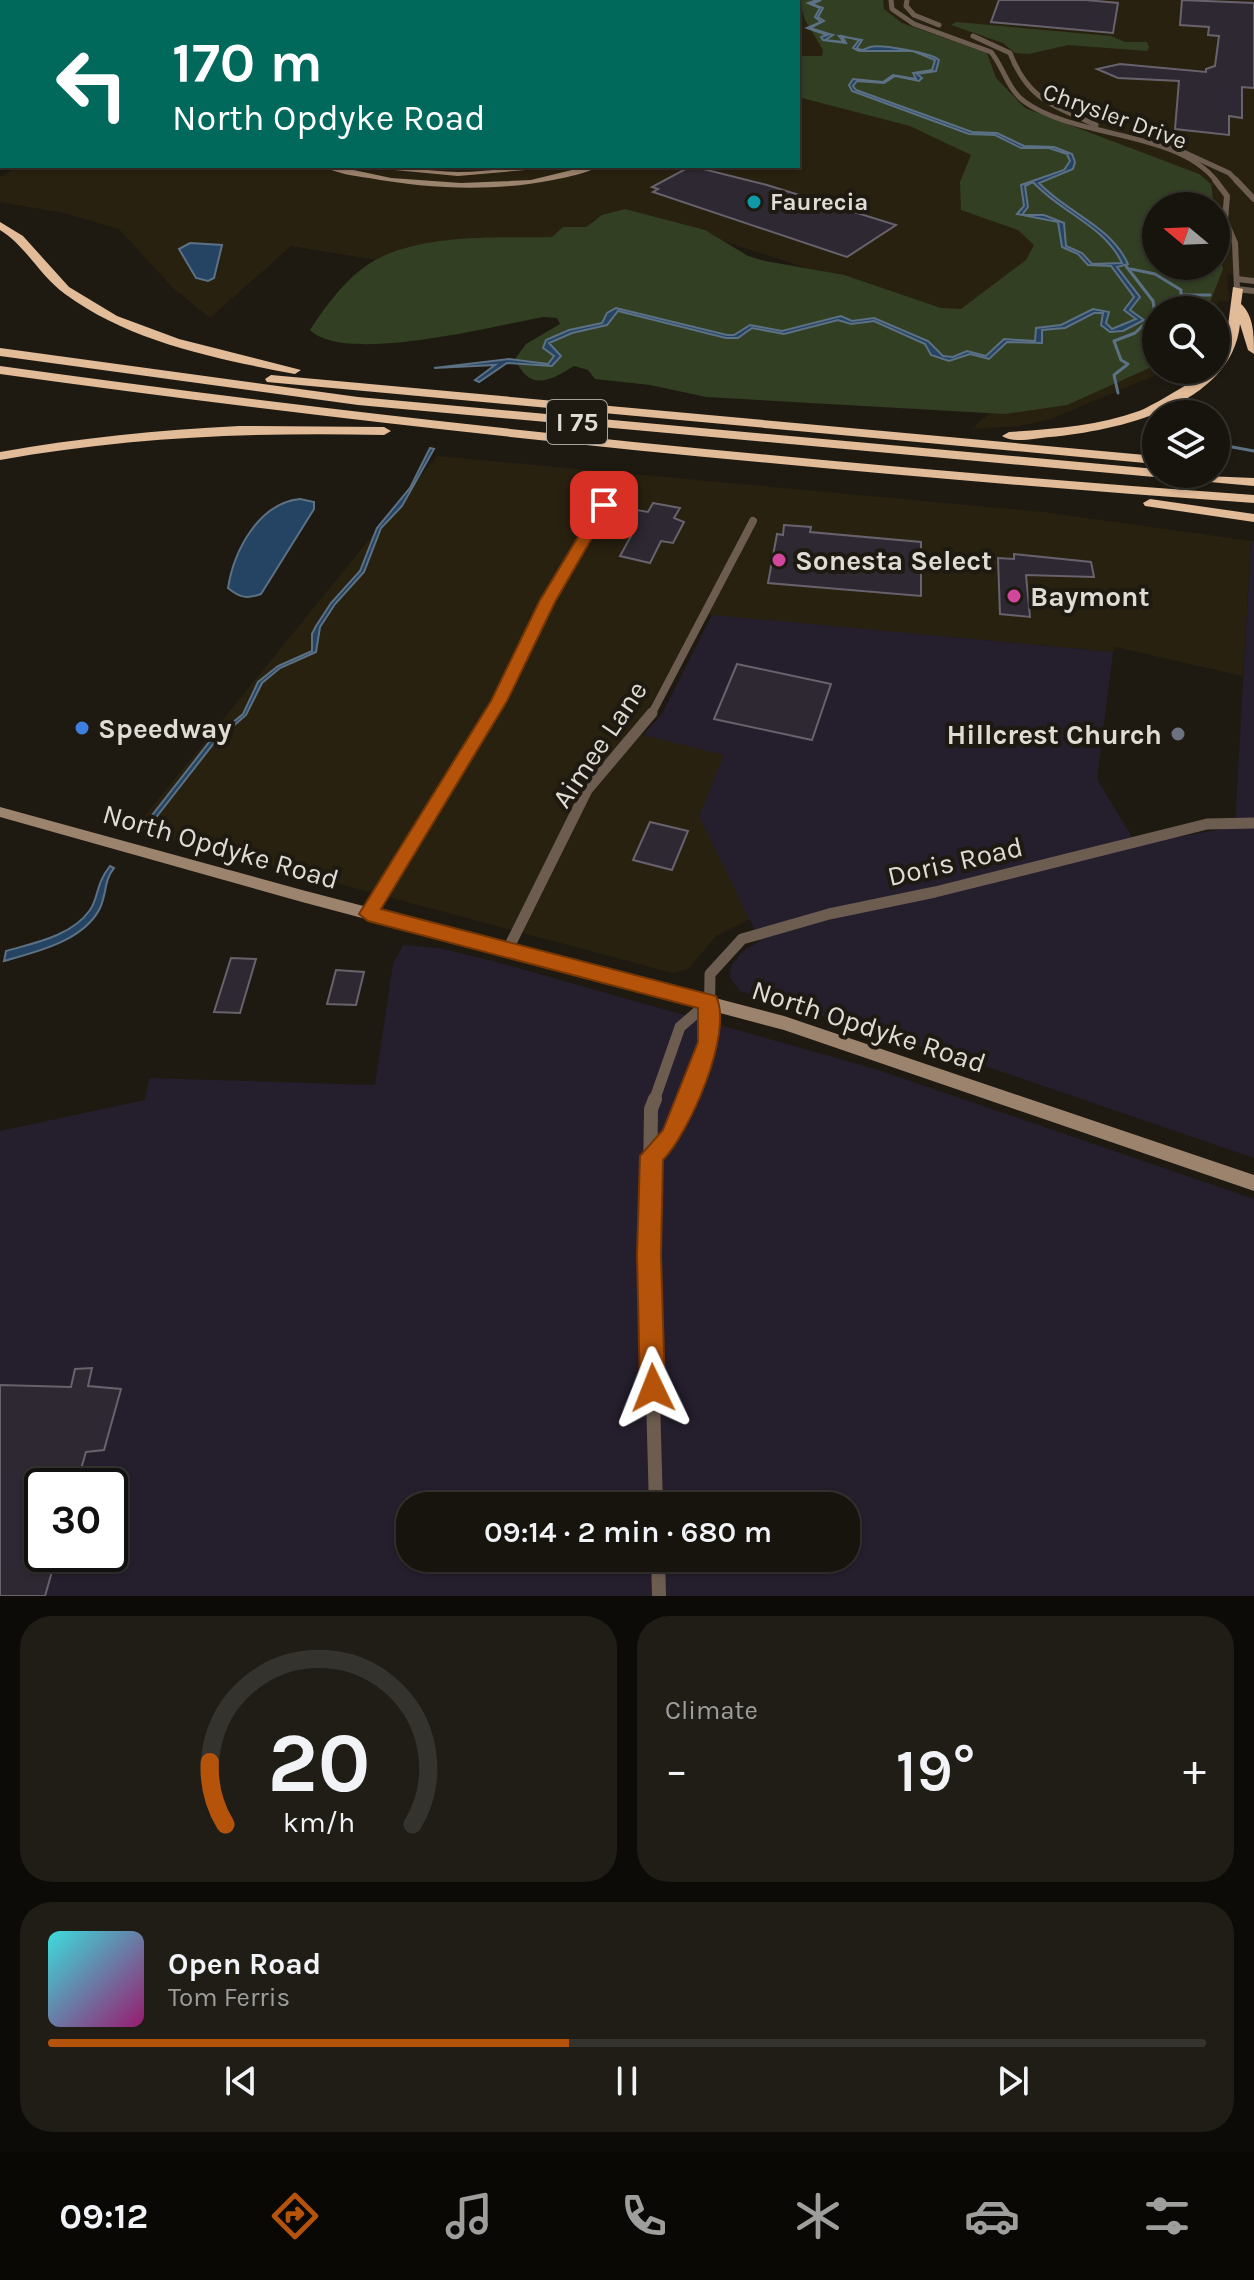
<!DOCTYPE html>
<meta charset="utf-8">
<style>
:root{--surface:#16140d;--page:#1f1d16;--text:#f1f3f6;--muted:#9e9e9d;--line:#35332e;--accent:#b45309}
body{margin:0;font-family:Karla,sans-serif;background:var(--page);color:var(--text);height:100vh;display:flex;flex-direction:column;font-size:30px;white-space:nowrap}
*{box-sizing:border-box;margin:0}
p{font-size:26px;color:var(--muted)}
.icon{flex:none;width:44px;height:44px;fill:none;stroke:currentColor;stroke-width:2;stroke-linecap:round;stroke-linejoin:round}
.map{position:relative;height:1596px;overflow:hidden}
.details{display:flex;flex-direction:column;gap:20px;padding:20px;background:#0c0b07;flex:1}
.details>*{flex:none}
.guide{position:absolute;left:0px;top:0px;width:800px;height:168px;box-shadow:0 2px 6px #0004,0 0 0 2px var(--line);background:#00695c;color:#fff;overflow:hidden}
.needle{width:52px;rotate:289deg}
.fabs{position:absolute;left:1142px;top:192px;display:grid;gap:16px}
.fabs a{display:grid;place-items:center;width:88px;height:88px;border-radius:50%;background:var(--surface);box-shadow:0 2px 6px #0004,0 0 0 2px var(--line);font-size:40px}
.speed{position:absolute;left:24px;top:1468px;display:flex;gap:16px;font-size:40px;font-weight:700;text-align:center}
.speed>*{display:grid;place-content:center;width:104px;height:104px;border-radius:50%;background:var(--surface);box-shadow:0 2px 6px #0004,0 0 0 2px var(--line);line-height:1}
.speed .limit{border:4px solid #111;border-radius:12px;background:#fff;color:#111}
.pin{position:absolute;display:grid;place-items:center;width:68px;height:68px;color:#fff;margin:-34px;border-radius:16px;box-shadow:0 4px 12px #0006}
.me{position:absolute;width:88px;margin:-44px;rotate:358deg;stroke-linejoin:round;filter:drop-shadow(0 0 6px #0008)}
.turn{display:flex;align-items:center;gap:28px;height:168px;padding:0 40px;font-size:36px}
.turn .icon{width:104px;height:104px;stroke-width:2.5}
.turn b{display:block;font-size:56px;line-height:68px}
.big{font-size:60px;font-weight:600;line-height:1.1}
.details .widget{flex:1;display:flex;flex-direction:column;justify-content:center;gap:12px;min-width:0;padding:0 28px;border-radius:32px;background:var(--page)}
.details .dial{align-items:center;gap:0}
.dial svg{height:208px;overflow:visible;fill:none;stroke:var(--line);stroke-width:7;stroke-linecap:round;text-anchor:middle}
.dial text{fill:var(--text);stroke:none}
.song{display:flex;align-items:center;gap:24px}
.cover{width:96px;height:96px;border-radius:12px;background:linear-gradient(135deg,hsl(180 70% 55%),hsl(320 70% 35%))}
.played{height:8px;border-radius:4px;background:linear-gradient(90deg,var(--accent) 45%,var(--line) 45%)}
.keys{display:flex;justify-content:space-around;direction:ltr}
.heat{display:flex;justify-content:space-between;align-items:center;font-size:44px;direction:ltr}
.details .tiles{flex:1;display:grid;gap:20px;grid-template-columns:1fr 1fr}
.widget:last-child{grid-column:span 2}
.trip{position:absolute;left:396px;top:1492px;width:464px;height:80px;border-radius:32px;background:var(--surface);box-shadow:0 2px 6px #0004,0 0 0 2px var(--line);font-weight:600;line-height:80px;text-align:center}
.menu{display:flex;height:128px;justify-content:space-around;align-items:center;background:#090805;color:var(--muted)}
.menu .icon{width:56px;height:56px}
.menu .selected{color:var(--accent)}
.menu b{font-size:36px;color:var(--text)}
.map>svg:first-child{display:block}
.commercial{fill:#292110;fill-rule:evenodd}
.industrial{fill:#251e2d;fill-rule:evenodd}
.green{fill:#323f23}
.water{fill:#254362;stroke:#5c7184;stroke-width:2;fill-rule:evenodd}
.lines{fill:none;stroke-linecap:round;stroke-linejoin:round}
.stream-far1{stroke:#5c7184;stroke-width:2}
.stream{stroke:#5c7184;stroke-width:3}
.building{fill:#2d2831;stroke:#68626c;stroke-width:2}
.street-far4{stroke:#6d5d50;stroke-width:5}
.street-far3{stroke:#6d5d50;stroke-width:6}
.street-far2{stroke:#6d5d50;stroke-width:8}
.street-far1{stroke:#6d5d50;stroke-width:11}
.street{stroke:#6d5d50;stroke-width:14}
.secondary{fill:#9c836d;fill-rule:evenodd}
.highway{fill:#e2bb99;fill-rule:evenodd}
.route{fill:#b45309;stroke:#753606;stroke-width:2}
.culture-dot{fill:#0f9aa8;stroke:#1e1a11;stroke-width:3}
.hotel-dot{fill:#d1479c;stroke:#1e1a11;stroke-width:3}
.shop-dot{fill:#3f7fe0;stroke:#1e1a11;stroke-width:3}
.worship-dot{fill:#6b7280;stroke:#1e1a11;stroke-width:3}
.labels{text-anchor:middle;stroke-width:8;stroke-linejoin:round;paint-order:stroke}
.far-street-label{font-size:24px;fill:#dedcd5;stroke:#1e1a11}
.far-poi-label{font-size:24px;font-weight:bold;fill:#dedcd5;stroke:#1e1a11;text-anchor:start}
.shield{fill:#1e1a11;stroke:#a4a29a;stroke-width:2}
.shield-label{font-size:26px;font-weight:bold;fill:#dedcd5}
.poi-label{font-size:28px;font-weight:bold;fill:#dedcd5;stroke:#1e1a11;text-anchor:start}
.street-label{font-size:28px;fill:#dedcd5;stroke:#1e1a11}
</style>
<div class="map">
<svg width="1254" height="1596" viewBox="0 0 1254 1596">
<rect width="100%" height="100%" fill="#1e1a11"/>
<!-- commercial -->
<g class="commercial">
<path d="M0,0H1254V278L1227,274L1229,302L1219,301L1215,310H1156V370H1168L1048,420L1019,426L971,429L1009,397L957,317L625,209L593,220L586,227H563L552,237L446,242L407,249L377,260L291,246L210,318L173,288L119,229L64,213L0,202V177L18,166H798V2H2V104ZM1156,206H1216V266H1156Z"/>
<path d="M437,456L1043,512L1251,541L1243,676L1115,647L1113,652L700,614L645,716L630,732L725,754L699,816L750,919L716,936L688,969L673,973L134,829Z"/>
</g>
<!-- industrial -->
<g class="industrial">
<path d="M1251,541H1254V1158L988,1067L740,991L730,977L731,966L743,951L760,941L699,816L724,755L643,735L662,714L712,615L1113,652L1097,779L1136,844L1235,827Z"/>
<path d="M403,945L439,948L493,961L875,1069L1254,1199V1596H0V1131L145,1100L149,1078L375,1085L393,964ZM42,1486H110V1554H42ZM410,1506H846V1558H410Z"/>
</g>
<!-- green -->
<g class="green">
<path d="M799,0H883L884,9L902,23L987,53L996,78L1025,108L1199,174L1211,184L1214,206H1156V266H1216V238L1223,269L1207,310H1156V365L1067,405L1005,414L706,397L650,385L595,379L588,370L574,366C550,381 530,392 515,359L526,344L560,324L557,318L544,317C497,325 345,365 310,330C329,301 354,267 388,254C438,234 499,238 552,237L563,227H586L602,215L625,209L705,230L748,256L765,261L844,275L941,308L961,309L1026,260L1034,245L1018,230L961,210L960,182L971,155L910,126L798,97V56H822L823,50L805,20Z"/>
<path d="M956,22L1111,36L1125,42H1147L1149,47L1147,51L1068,45L1029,54L1015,53L1003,43L951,25Z"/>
</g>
<!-- water -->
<g class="water">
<path d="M817,0H821L812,4L823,8L818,17L824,21L810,28L833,35L825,40L844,42L839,36L862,40L857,48L861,50C865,50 867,48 870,47C880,44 932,53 939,60L936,71L917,74L922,78L919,81L895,76L884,83L857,81L853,86L856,90L972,132L997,133L1024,146L1054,147L1072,154L1075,162L1073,169L1039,183C1067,213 1110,225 1128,264L1117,267L1140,297L1130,310L1144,320L1123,331L1110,332L1101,325L1103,313H1094L1065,328L1042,330V343L1007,342L989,359L970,354L949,361L931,355L925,344L874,321L851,324L838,320L784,334L752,328L738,338H726L618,311L607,325L572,333L549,343L561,356L552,366L507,363L479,382L475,380L495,365L434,368L509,359L548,364L554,356L543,348L546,340L569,330L602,323L607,313L616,308L727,335H734L750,325L782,331L841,316L852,321L874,318L928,341L943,356L953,357L967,351L986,356L1004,339L1035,341L1036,328L1061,325L1093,309L1109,312L1106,323L1112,329L1136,319L1124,310L1134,297L1111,266L1088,265L1078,254L1062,247L1058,222L1017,214L1024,206L1021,185L1064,170L1070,161L1067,154L1049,148H1021L995,135L969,134L852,91L849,85L853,79L883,82L893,75L916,79L913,73L932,70L935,60L913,51H859L853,48L859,40L842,36L846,43L823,40L821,37L827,35L807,28L821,22L815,17L820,8L808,3ZM1033,182C1061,213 1104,225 1122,263L1092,264L1082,253L1066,246L1064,223L1044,215H1022L1028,207L1025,186Z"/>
<path d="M190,243L222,245L214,278L208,281L196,278L179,249Z"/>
<path d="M430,448L434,449L402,506L381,528L364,572L335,604L320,627L316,652L280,668L262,683L246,715L214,743L154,820L147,829L143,827L210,741L243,714L258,682L278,666L312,651V634L316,626L331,603L360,571L377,528L410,488Z"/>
<path d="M300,499L314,502V509L261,594C247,599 240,598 228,588C234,550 259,503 300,499Z"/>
<path d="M110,866L114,868C104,880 107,893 100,908C84,941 36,952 4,961L6,951C34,943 72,936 90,910C99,897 95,885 110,866Z"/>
</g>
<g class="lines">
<!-- stream-far1 -->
<g class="stream-far1">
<path d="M373,0L376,2"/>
<path d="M629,2H642"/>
<path d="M673,2L681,0"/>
</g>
<!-- stream -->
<g class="stream">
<path d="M1131,269L1155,274L1181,290V295H1210"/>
<path d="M1118,393L1114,375L1128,364L1121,360L1114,341L1135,333L1155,314L1153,301L1126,266"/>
<path d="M1216,444L1254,451"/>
</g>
</g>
<!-- building -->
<g class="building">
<path d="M999,0H1086L1118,3L1113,33L991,22Z"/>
<path d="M1182,0L1254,3V88L1242,87V118L1229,116V135L1175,129L1179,81L1118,78L1097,69L1120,64L1206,72V69L1215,66L1219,36L1208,35L1209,27L1180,25Z"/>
<path d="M691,166L767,185L896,225L847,257L653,192L658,189L652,187Z"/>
<path d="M653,503L680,508L674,518L684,522L673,543L661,541L650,563L620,556L631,536L624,531L637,510L648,512Z"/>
<path d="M784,525L811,527L810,532L921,542V596L768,583L777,534L783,535Z"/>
<path d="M1014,554L1091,562L1094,577L1026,575L1030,617L1000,614L998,558L1014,559Z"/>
<path d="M737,664L831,684L812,740L714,719Z"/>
<path d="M650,822L688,831L672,870L633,860Z"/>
<path d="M231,958L256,959L240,1013L214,1012Z"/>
<path d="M336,970L364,972L356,1005L327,1004Z"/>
<path d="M92,1368L88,1386L121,1389L104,1450L86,1452L76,1486H42V1554H57L45,1596H0V1385L71,1387L75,1369Z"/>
</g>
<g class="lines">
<!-- street-far4 -->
<g class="street-far4">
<path d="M891,0L892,9L914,24L991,52C1004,68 1008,90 1025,102C1077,139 1178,130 1217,182"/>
<path d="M907,0L906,6L914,15L939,25"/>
<path d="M973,36L1010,53C1028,100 1053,105 1096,125"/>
<path d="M1166,144L1229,173L1238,182"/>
</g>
<!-- street-far3 -->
<g class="street-far3">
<path d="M1215,180L1227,196L1225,220L1235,243L1237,289L1254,291"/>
<path d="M1236,180L1254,199"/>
<path d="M1237,279L1254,281"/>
</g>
<!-- street-far2 -->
<g class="street-far2">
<path d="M607,481L624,489L620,500L604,505L585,498L587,486Z"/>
<path d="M490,715L547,602L604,505"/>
<path d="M651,715L753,521"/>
</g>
<!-- street-far1 -->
<g class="street-far1">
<path d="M368,914L492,713"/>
<path d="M507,951L587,790L652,713"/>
<path d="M654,1101L680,1027L709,1002"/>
<path d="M685,1101L709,1042L710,974L742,939L829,914L935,892L1207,824L1254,823"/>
</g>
<!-- street -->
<g class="street">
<path d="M655,1099L651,1109L649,1255L656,1506"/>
<path d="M652,1156L671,1136L686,1099"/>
<path d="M658,1558L659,1596"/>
</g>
<!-- secondary -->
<g class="secondary">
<rect x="494" y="0" width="6" height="2"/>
<rect x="0" y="73" width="2" height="4"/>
<rect x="0" y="89" width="2" height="4"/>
<path d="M322,166H335L391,178L461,183L531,180L588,166H600C587,173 569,177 553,180C492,192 430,189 369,178C354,176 335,173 322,166Z"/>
<path d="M369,166C399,166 428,171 458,172C489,172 521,166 553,166L549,168L458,176L373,168Z"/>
<path d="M0,807L302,890L784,1016L1254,1175V1191L784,1030L302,902L0,817Z"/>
</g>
<!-- highway -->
<g class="highway">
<path d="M0,222L23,236L69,287L117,316L179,339L301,370L295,374C217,359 130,342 65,294C40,276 26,246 0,230Z"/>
<path d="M1233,287L1243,289L1241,304C1254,316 1254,336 1254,354L1248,350L1240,324C1232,406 1116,431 1050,437C1036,438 1013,444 1002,436L1009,432C1053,429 1098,426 1139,411C1158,404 1207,370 1216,370V358L1226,341Z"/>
<path d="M0,348L358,397L1156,469V474L1254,478V486L358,405L0,356Z"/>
<path d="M0,366C417,424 834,465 1254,495V503C834,473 417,432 0,374Z"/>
<path d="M271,375L1156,456V464L267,382L265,379Z"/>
<path d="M239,426L384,427L391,431L384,435C255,432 128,437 0,460V452C79,438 158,430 239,426Z"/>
<path d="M1150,499L1254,514V522L1145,506L1143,503Z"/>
</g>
</g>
<!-- route -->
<path class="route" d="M599,502L611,505L555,602L507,701L381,909L716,996C734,1033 689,1133 663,1160L661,1255L665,1388L662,1397L653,1401L644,1397L640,1388L637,1255L640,1156L663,1130L698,1042V1008L368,921L359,914L491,701L539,602Z"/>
<!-- markers -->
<circle class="culture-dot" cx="754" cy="202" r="8"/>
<g class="hotel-dot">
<circle cx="779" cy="560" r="8"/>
<circle cx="1014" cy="596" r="8"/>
</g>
<circle class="shop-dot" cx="82" cy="728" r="8"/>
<circle class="worship-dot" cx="1178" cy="734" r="8"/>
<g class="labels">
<!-- far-street labels -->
<g class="far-street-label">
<text transform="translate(1115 116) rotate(20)" y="8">Chrysler Drive</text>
</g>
<!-- far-poi labels -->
<g class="far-poi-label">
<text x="770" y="210">Faurecia</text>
</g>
<!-- shield labels -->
<rect class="shield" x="547" y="400" width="60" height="44" rx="6"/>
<g class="shield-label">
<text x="577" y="431">I 75</text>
</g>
<!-- poi labels -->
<g class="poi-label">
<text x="795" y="570">Sonesta Select</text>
<text x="1030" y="606">Baymont</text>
<text x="98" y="738">Speedway</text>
<text x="1162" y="744" text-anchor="end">Hillcrest Church</text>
</g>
<!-- street labels -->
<g class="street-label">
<text transform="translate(599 744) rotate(-56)" y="10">Aimee Lane</text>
<text transform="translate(221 846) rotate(16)" y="10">North Opdyke Road</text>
<text transform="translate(955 861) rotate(-13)" y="10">Doris Road</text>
<text transform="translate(869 1026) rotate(18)" y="10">North Opdyke Road</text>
</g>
</g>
</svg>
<div class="fabs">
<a><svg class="needle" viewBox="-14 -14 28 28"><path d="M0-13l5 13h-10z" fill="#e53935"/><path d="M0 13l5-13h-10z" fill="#9e9e9d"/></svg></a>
<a><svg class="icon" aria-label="search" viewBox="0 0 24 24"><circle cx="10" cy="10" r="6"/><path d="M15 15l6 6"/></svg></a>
<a><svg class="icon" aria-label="layers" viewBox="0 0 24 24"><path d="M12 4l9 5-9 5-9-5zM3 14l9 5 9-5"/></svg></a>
</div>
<div class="speed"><div class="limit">30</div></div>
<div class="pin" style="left:604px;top:505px;background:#d93025"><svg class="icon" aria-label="arrive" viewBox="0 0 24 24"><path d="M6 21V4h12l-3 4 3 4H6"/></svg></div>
<svg class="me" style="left:653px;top:1388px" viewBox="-20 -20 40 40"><path d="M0-17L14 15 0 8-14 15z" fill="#b45309" stroke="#fff" stroke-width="4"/></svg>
<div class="trip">09:14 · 2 min · 680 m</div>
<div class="guide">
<div class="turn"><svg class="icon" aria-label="left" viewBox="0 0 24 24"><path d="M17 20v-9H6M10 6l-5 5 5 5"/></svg><div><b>170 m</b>North Opdyke Road</div></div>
</div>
</div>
<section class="details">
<div class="tiles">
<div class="widget dial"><svg viewBox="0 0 100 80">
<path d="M14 69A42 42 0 1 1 86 69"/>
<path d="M14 69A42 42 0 0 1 8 45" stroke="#b45309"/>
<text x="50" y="56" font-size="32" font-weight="700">20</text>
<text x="50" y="72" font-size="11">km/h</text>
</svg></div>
<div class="widget"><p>Climate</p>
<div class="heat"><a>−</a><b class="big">19°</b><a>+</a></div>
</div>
<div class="widget">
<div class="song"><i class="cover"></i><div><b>Open Road</b><p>Tom Ferris</p></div></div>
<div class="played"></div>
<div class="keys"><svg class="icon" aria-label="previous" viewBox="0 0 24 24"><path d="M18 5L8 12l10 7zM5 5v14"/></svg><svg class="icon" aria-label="pause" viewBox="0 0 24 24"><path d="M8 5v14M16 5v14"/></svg><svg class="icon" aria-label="next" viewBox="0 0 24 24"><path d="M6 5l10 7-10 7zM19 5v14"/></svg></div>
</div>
</div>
</section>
<nav class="menu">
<b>09:12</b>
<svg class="icon selected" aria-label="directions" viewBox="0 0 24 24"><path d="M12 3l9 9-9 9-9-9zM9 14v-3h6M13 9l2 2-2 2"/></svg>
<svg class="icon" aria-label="music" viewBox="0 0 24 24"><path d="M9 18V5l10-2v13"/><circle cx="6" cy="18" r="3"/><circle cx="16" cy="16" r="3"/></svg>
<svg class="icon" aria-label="phone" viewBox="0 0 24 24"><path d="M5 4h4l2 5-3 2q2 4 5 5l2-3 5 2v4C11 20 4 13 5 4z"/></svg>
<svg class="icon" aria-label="climate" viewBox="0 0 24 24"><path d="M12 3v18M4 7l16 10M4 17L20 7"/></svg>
<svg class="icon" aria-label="car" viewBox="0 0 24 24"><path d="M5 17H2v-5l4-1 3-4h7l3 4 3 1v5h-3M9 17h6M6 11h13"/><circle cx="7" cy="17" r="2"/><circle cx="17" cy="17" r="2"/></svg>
<svg class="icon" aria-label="filters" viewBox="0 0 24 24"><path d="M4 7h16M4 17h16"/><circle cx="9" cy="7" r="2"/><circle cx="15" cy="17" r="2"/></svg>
</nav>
